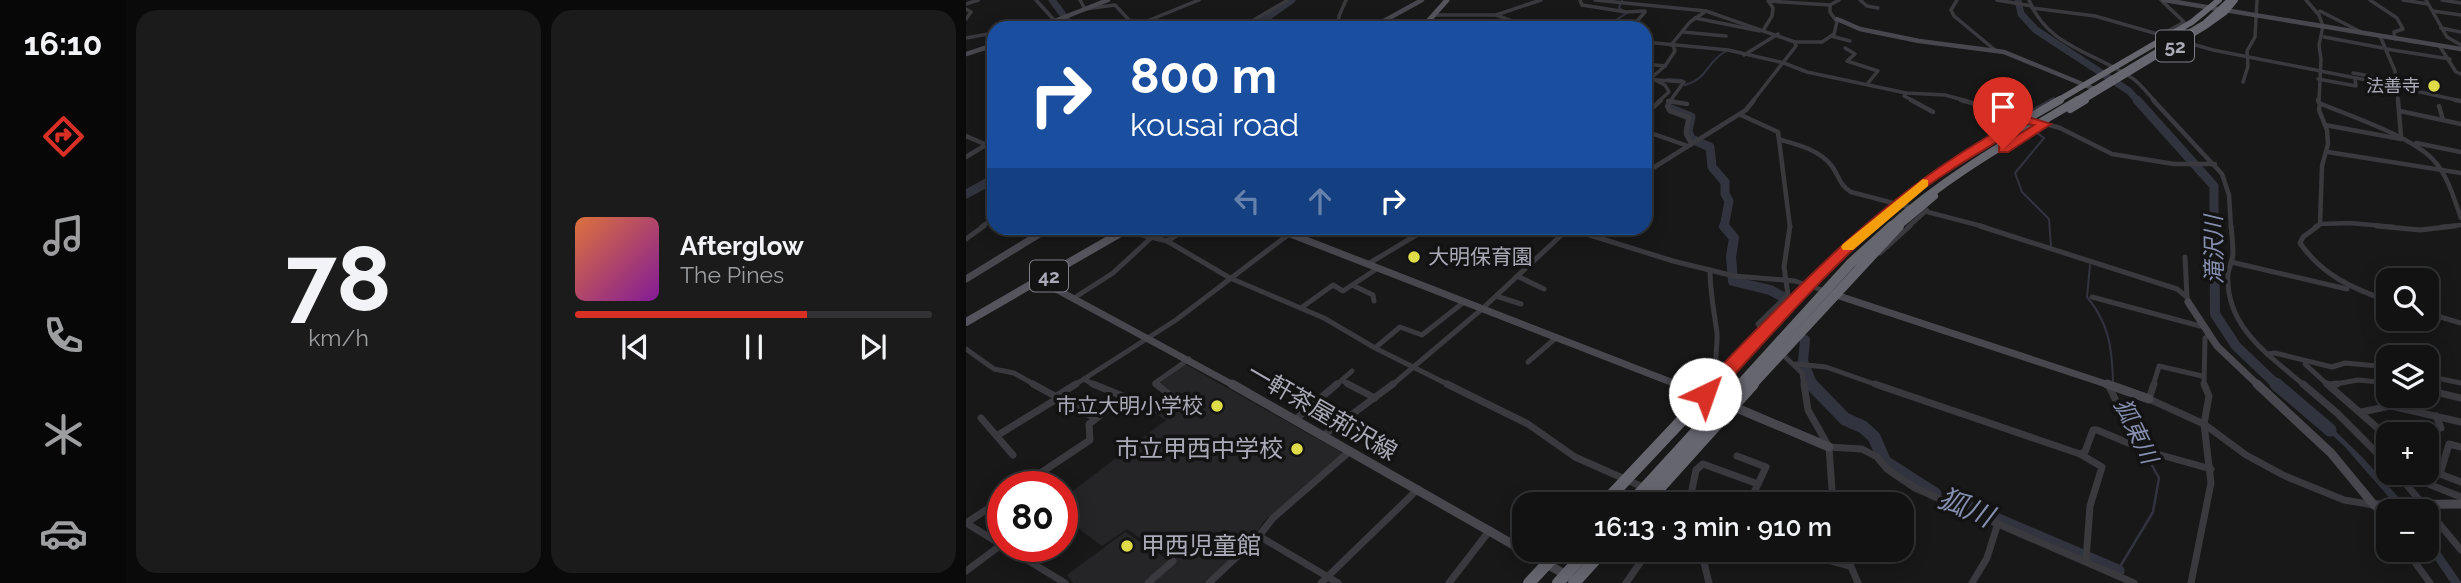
<!DOCTYPE html>
<meta charset="utf-8">
<style>
:root{--surface:#121213;--page:#1b1b1c;--text:#f1f3f6;--muted:#9c9ea0;--line:#313233;--accent:#d93025}
body{margin:0;font-family:Raleway,"Noto Sans JP",sans-serif;background:var(--page);color:var(--text);height:100vh;display:flex;flex-direction:column;font-size:26px;white-space:nowrap}
*{box-sizing:border-box;margin:0}
p{font-size:23px;color:var(--muted)}
.icon{flex:none;width:38px;height:38px;fill:none;stroke:currentColor;stroke-width:2;stroke-linecap:round;stroke-linejoin:round}
.map{position:relative;flex:1;overflow:hidden}
.side{display:flex;flex-direction:column;gap:10px;padding:10px;background:#0a0a0a;width:840px}
.side>*{flex:none}
.banner{position:absolute;left:21px;top:21px;width:665px;height:214px;border-radius:21px;box-shadow:0 4px 18px #0003,0 0 0 2px var(--line);background:#1a4fa0;color:#fff;overflow:hidden}
.tools{position:absolute;left:1410px;top:268px;display:grid;gap:14px}
.tools a{display:grid;place-items:center;width:63px;height:63px;border-radius:14px;background:var(--surface);box-shadow:0 4px 18px #0003,0 0 0 2px var(--line);font-size:35px}
.speed{position:absolute;left:21px;top:471px;display:flex;gap:14px;font-size:35px;font-weight:700;text-align:center}
.speed>*{display:grid;place-content:center;width:91px;height:91px;border-radius:50%;background:var(--surface);box-shadow:0 4px 18px #0003,0 0 0 2px var(--line);line-height:1}
.speed .limit{border:10px solid #d22;background:#fff;color:#111}
.pin{position:absolute;display:grid;place-items:center;width:60px;height:60px;color:#fff;margin:-72px -30px;border-radius:50% 50% 50% 0;rotate:-45deg;box-shadow:0 0 7px #0007}
.pin .icon{rotate:45deg}
.me{position:absolute;width:77px;margin:-38px;rotate:42deg;stroke-linejoin:round;filter:drop-shadow(0 0 5px #0008)}
.turn{display:flex;align-items:center;gap:24px;height:147px;padding:0 28px;font-size:32px}
.turn .icon{width:91px;height:91px;stroke-width:2.5}
.turn b{display:block;font-size:49px;line-height:60px}
.lanes{display:flex;align-items:center;height:66px;padding:0 28px;background:#0003;justify-content:center;gap:35px;direction:ltr}
.lanes .off{opacity:.35}
.side .widget{flex:1;display:flex;flex-direction:column;justify-content:center;gap:10px;min-width:0;padding:0 24px;border-radius:21px;background:var(--page)}
.side .dial{align-items:center;gap:0}
.dial b{font-size:91px;line-height:1}
.song{display:flex;align-items:center;gap:21px}
.cover{width:84px;height:84px;border-radius:10px;background:linear-gradient(135deg,hsl(20 70% 55%),hsl(290 70% 35%))}
.played{height:7px;border-radius:4px;background:linear-gradient(90deg,var(--accent) 65%,var(--line) 65%)}
.keys{display:flex;justify-content:space-around;direction:ltr}
.side .tiles{flex:1;display:grid;gap:10px;grid-template-columns:repeat(2,1fr)}
.trip{position:absolute;left:546px;top:492px;width:402px;height:70px;border-radius:21px;background:var(--surface);box-shadow:0 4px 18px #0003,0 0 0 2px var(--line);font-weight:600;line-height:70px;text-align:center}
main{display:flex;flex:1;min-height:0}
.tabs{display:flex;flex-direction:column;width:126px;justify-content:space-around;align-items:center;background:#070708;color:var(--muted)}
.tabs .icon{width:49px;height:49px}
.tabs .current{color:var(--accent)}
.tabs b{font-size:32px;color:var(--text)}
.map>svg:first-child{display:block}
.built{fill:#252426}
.water{fill:#31343e}
.lines{fill:none;stroke-linecap:round;stroke-linejoin:round}
.stream-far1{stroke:#31343e;stroke-width:2}
.stream{stroke:#31343e;stroke-width:2.5}
.river-far3{stroke:#31343e;stroke-width:7}
.river-far2{stroke:#31343e;stroke-width:9}
.river-far1{stroke:#31343e;stroke-width:10}
.river{stroke:#31343e;stroke-width:13}
.street-far3{stroke:#3a393e;stroke-width:3.5}
.street-far2{stroke:#3a393e;stroke-width:4.5}
.street-far1{stroke:#3a393e;stroke-width:5}
.street{stroke:#3a393e;stroke-width:7}
.secondary-far2{stroke:#48474e;stroke-width:4.5}
.secondary-far1{stroke:#48474e;stroke-width:7}
.secondary{stroke:#48474e;stroke-width:9}
.primary-far1{stroke:#56555d;stroke-width:5}
.primary{stroke:#56555d;stroke-width:8}
.highway-far3{stroke:#66666f;stroke-width:6}
.highway-far2{stroke:#66666f;stroke-width:8}
.highway-far1{stroke:#66666f;stroke-width:10}
.highway{stroke:#66666f;stroke-width:12}
.highway-bridge-far3{stroke:#66666f;stroke-width:6}
.highway-bridge-far2{stroke:#66666f;stroke-width:8}
.highway-bridge-far1{stroke:#66666f;stroke-width:10}
.highway-bridge{stroke:#66666f;stroke-width:12}
.route{fill:#d93025;stroke:#8d1f18;stroke-width:2}
.slow{fill:#f59e0b}
.poi-dot{fill:#e0dc49;stroke:#131314;stroke-width:2.5}
.labels{text-anchor:middle;stroke-width:7;stroke-linejoin:round;paint-order:stroke}
.far-poi-label{font-size:18px;fill:#ababb8;stroke:#131314;text-anchor:end}
.shield{fill:#131314;stroke:#7d7d87;stroke-width:2}
.shield-label{font-size:19px;font-weight:bold;fill:#ababb8}
.poi-label{font-size:21px;fill:#ababb8;stroke:#131314;text-anchor:start}
.water-label{font-size:23px;font-style:italic;fill:#868faf;stroke:#131314}
.near-street-label{font-size:24px;fill:#ababb8;stroke:#131314}
.near-poi-label{font-size:24px;fill:#ababb8;stroke:#131314;text-anchor:end}
.near-water-label{font-size:28px;font-style:italic;fill:#868faf;stroke:#131314}
</style>
<main>
<nav class="tabs">
<b>16:10</b>
<svg class="icon current" aria-label="directions" viewBox="0 0 24 24"><path d="M12 3l9 9-9 9-9-9zM9 14v-3h6M13 9l2 2-2 2"/></svg>
<svg class="icon" aria-label="music" viewBox="0 0 24 24"><path d="M9 18V5l10-2v13"/><circle cx="6" cy="18" r="3"/><circle cx="16" cy="16" r="3"/></svg>
<svg class="icon" aria-label="phone" viewBox="0 0 24 24"><path d="M5 4h4l2 5-3 2q2 4 5 5l2-3 5 2v4C11 20 4 13 5 4z"/></svg>
<svg class="icon" aria-label="climate" viewBox="0 0 24 24"><path d="M12 3v18M4 7l16 10M4 17L20 7"/></svg>
<svg class="icon" aria-label="car" viewBox="0 0 24 24"><path d="M5 17H2v-5l4-1 3-4h7l3 4 3 1v5h-3M9 17h6M6 11h13"/><circle cx="7" cy="17" r="2"/><circle cx="17" cy="17" r="2"/></svg>
</nav>
<section class="side">
<div class="tiles">
<div class="widget dial"><b>78</b><p>km/h</p></div>
<div class="widget">
<div class="song"><i class="cover"></i><div><b>Afterglow</b><p>The Pines</p></div></div>
<div class="played"></div>
<div class="keys"><svg class="icon" aria-label="previous" viewBox="0 0 24 24"><path d="M18 5L8 12l10 7zM5 5v14"/></svg><svg class="icon" aria-label="pause" viewBox="0 0 24 24"><path d="M8 5v14M16 5v14"/></svg><svg class="icon" aria-label="next" viewBox="0 0 24 24"><path d="M6 5l10 7-10 7zM19 5v14"/></svg></div>
</div>
</div>
</section>
<div class="map">
<svg width="1495" height="583" viewBox="0 0 1495 583">
<rect width="100%" height="100%" fill="#181819"/>
<!-- built -->
<g class="built">
<path d="M219,364L378,454L298,521L289,536L239,583H187L209,563L161,529L136,546L96,516V499L200,420L189,413L212,397L194,383Z"/>
<path d="M159,532L204,561L179,583H107L101,575Z"/>
</g>
<!-- water -->
<g class="water">
<path d="M1358,420L1396,457L1445,511H1435L1379,447L1352,422Z"/>
<path d="M1461,533L1495,582V583H1485L1461,548Z"/>
</g>
<g class="lines">
<!-- stream-far1 -->
<g class="stream-far1">
<path d="M645,28V23L661,13L653,8L656,0"/>
<path d="M701,79L716,80"/>
<path d="M719,85C743,78 739,63 760,51"/>
<path d="M1055,116L1088,98"/>
<path d="M1071,133L1078,138L1049,173L1056,192L1083,219L1085,246"/>
<path d="M1124,265L1121,297C1143,323 1146,348 1147,381"/>
</g>
<!-- stream -->
<path class="stream" d="M1152,570L1187,512L1193,478L1179,453"/>
<!-- river-far3 -->
<g class="river-far3">
<path d="M86,0L107,28"/>
<path d="M1052,0L1055,14L1070,30L1163,91L1172,101"/>
<path d="M279,28L296,21L326,0"/>
</g>
<!-- river-far2 -->
<g class="river-far2">
<path d="M1171,100L1248,186V227"/>
<path d="M705,109L725,117L722,131L725,139L744,147L746,167L759,182V194L763,201L758,227"/>
<path d="M0,194L28,179"/>
</g>
<!-- river-far1 -->
<g class="river-far1">
<path d="M758,226L768,238L765,257L767,281L804,290L817,297"/>
<path d="M1248,226L1249,314L1270,346L1312,386"/>
<path d="M839,340L837,361L847,386"/>
</g>
<!-- river -->
<g class="river">
<path d="M845,384L879,419L897,427L908,437L919,462L969,494"/>
<path d="M1310,384L1364,430"/>
<path d="M997,505L1152,571"/>
</g>
<!-- street-far3 -->
<g class="street-far3">
<path d="M70,0L89,21"/>
<path d="M114,0L119,9L149,5L163,20L200,28"/>
<path d="M614,0L616,5L660,12L679,11"/>
<path d="M629,0L740,11L829,42L830,46L787,101"/>
<path d="M894,0L901,6L912,8"/>
<path d="M991,0L985,10L988,16L1029,50"/>
<path d="M1031,0L1066,6"/>
<path d="M1063,0C1081,46 1127,52 1166,78C1174,83 1182,94 1189,101"/>
<path d="M1195,0L1218,22L1197,34"/>
<path d="M1340,0L1353,15L1357,26L1353,45L1355,59L1353,101"/>
<path d="M1404,0L1431,18L1437,29L1428,32L1429,39"/>
<path d="M1437,0L1462,4"/>
<path d="M1460,0L1481,37L1495,45"/>
<path d="M1476,0L1495,3"/>
<path d="M802,1L864,5"/>
<path d="M0,4L12,0"/>
<path d="M1066,8L1129,16L1247,50L1431,86"/>
<path d="M0,9L5,12L0,19"/>
<path d="M1354,11L1395,32"/>
<path d="M1467,11L1495,15"/>
<path d="M469,15H530L575,0"/>
<path d="M530,15L565,28"/>
<path d="M729,18L794,31"/>
<path d="M83,23L88,28"/>
<path d="M174,24L233,0"/>
<path d="M457,26L468,28"/>
<path d="M274,28L322,0"/>
<path d="M290,28L306,21L316,28"/>
<path d="M332,28H359"/>
<path d="M372,28L373,16L380,0"/>
<path d="M665,28L679,12"/>
<path d="M1475,28L1495,32"/>
<path d="M798,29L806,16L807,8L803,2"/>
<path d="M717,32L760,36"/>
<path d="M865,36L884,41"/>
<path d="M1414,36L1429,71L1432,101"/>
<path d="M1358,37L1417,48"/>
<path d="M0,38L28,33"/>
<path d="M679,42L762,50L818,63L841,72L940,93L979,95L1001,101"/>
<path d="M829,42H856L868,34L871,22L864,12V5L873,0"/>
<path d="M705,45L724,22L740,11"/>
<path d="M1473,45L1490,72L1495,74"/>
<path d="M879,48L889,54L881,61L912,71L902,83"/>
<path d="M1420,49L1484,59"/>
<path d="M778,55L812,34"/>
<path d="M679,64L699,66"/>
<path d="M1387,73L1431,81"/>
<path d="M679,79L718,82L704,101"/>
<path d="M1352,79L1390,86L1389,78"/>
<path d="M1277,82L1282,66L1281,51L1289,37L1291,0"/>
<path d="M1432,87L1495,101"/>
<path d="M940,93L938,96L948,101"/>
<path d="M693,101L703,92L699,85L685,78L699,66L709,51L707,45"/>
</g>
<!-- street-far2 -->
<g class="street-far2">
<path d="M706,100L701,106L704,111L723,117L720,134L726,144"/>
<path d="M945,100L967,112"/>
<path d="M995,100L1094,128L1146,154L1208,164H1249"/>
<path d="M1187,100L1256,174L1263,195L1265,227"/>
<path d="M1352,100L1353,103C1384,116 1451,138 1470,163C1483,179 1488,199 1495,218"/>
<path d="M1432,100L1435,136"/>
<path d="M1489,100L1495,101"/>
<path d="M702,101L721,104"/>
<path d="M1473,106L1477,120"/>
<path d="M1434,111L1495,124"/>
<path d="M679,115L695,100"/>
<path d="M775,115L812,132L824,227"/>
<path d="M1359,125L1435,139"/>
<path d="M679,131L722,146"/>
<path d="M0,136L28,148"/>
<path d="M815,140C833,145 853,150 865,165C873,175 873,185 885,192L1019,227"/>
<path d="M1450,143L1495,152"/>
<path d="M1362,152L1495,173"/>
<path d="M0,157L18,146"/>
<path d="M679,173L780,110L788,100"/>
<path d="M1354,224L1384,223L1428,227"/>
<path d="M15,227L28,218"/>
<path d="M942,227L961,210"/>
<path d="M1349,227L1354,224L1356,166L1362,144L1361,130L1353,110L1354,104"/>
<path d="M1475,227L1495,225"/>
</g>
<!-- street-far1 -->
<g class="street-far1">
<path d="M1014,226L1211,289L1221,297L1222,302"/>
<path d="M1265,226C1266,235 1267,244 1267,253C1267,260 1263,267 1262,274C1259,327 1303,355 1339,386"/>
<path d="M1352,226L1337,237L1334,243C1356,275 1387,289 1423,301"/>
<path d="M1411,226L1454,230L1489,226"/>
<path d="M601,228L707,261L768,276L829,281L859,291"/>
<path d="M160,231L201,241L264,278L358,318L409,348L485,386"/>
<path d="M0,239L18,226"/>
<path d="M201,241L222,228"/>
<path d="M914,253L944,226"/>
<path d="M1219,257L1221,297"/>
<path d="M1265,262L1381,289"/>
<path d="M402,264L462,228"/>
<path d="M744,270C744,292 748,311 751,333C752,349 746,363 754,378"/>
<path d="M551,276L578,289"/>
<path d="M386,285L407,295L408,301"/>
<path d="M530,296L555,304"/>
<path d="M1126,297L1234,326"/>
<path d="M108,298L147,273L186,237"/>
<path d="M335,308L367,285L377,291L412,268"/>
<path d="M1461,313L1495,323"/>
<path d="M798,332L792,324L822,295L818,267L824,226"/>
<path d="M409,348L434,327L456,335L498,302"/>
<path d="M0,349L28,369L48,373L71,386"/>
<path d="M814,352L836,373L838,386"/>
<path d="M1301,354L1309,353L1366,367L1379,363L1423,367"/>
<path d="M562,362L591,337"/>
<path d="M830,364L860,367L914,386"/>
<path d="M1339,364L1363,386"/>
<path d="M1461,376L1495,383"/>
<path d="M118,379L130,386"/>
<path d="M377,381L386,386"/>
<path d="M1364,385L1392,380L1423,383"/>
<path d="M107,386L210,320L331,228"/>
<path d="M192,386L189,383L223,359"/>
<path d="M369,386L386,371"/>
<path d="M425,386L516,309L603,228"/>
<path d="M1187,386L1193,366L1236,376"/>
<path d="M1238,386L1239,338L1242,336"/>
</g>
<!-- street -->
<g class="street">
<path d="M67,384L129,418"/>
<path d="M127,384L191,410L208,398L190,384"/>
<path d="M382,384L409,398"/>
<path d="M481,384L562,424L609,457L679,488"/>
<path d="M838,384L842,410L863,447L867,504"/>
<path d="M909,384L1114,454L1119,452L1127,430H1131L1184,452L1245,469"/>
<path d="M1188,384L1183,399L1238,424L1280,455L1319,476L1378,500L1408,505L1423,526"/>
<path d="M1337,384L1371,413L1423,465"/>
<path d="M1361,384L1423,438"/>
<path d="M1364,385L1371,384"/>
<path d="M1143,386L1171,446"/>
<path d="M1461,390L1495,398"/>
<path d="M91,396L110,384"/>
<path d="M1395,412L1425,406L1495,422"/>
<path d="M15,418L47,455"/>
<path d="M330,419L371,384"/>
<path d="M1446,434L1475,428L1470,416"/>
<path d="M32,435L94,397"/>
<path d="M358,435L427,384"/>
<path d="M863,447L896,449L911,457L921,469L949,488L1168,583"/>
<path d="M1114,454L1136,467L1124,506L1120,560"/>
<path d="M771,456L800,467L792,484"/>
<path d="M1461,469L1495,482"/>
<path d="M1430,472L1495,550"/>
<path d="M1437,474L1495,497"/>
<path d="M1474,474L1483,444L1495,447"/>
<path d="M55,486L124,440L123,424L158,397"/>
<path d="M691,493L717,504"/>
<path d="M725,495L752,504"/>
<path d="M723,504L730,470L737,464L792,484L782,504"/>
<path d="M0,523L37,499"/>
<path d="M0,523L36,545"/>
<path d="M293,536L372,583"/>
<path d="M38,546L99,583"/>
<path d="M735,550L743,583"/>
<path d="M825,550L884,566"/>
<path d="M878,550L892,583"/>
<path d="M1440,550L1464,583"/>
<path d="M0,571L35,545"/>
<path d="M182,583L207,561"/>
<path d="M243,583L293,536L307,518L384,451"/>
<path d="M355,583L452,489"/>
<path d="M483,583L524,530"/>
<path d="M660,583L683,550"/>
<path d="M1006,583L1021,558L1032,523"/>
<path d="M1225,583L1245,483L1238,424L1243,396L1238,384"/>
</g>
<!-- secondary-far2 -->
<g class="secondary-far2">
<path d="M1198,0L1495,49"/>
<path d="M871,19L894,29L953,41L1038,52L1131,90"/>
<path d="M71,28L142,0"/>
<path d="M405,28L456,0"/>
<path d="M0,54L28,45"/>
</g>
<!-- secondary-far1 -->
<g class="secondary-far1">
<path d="M309,228L715,386"/>
<path d="M0,279L83,228"/>
<path d="M75,281L269,386"/>
<path d="M867,294L1146,386"/>
<path d="M1222,302L1251,346L1293,386"/>
</g>
<!-- secondary -->
<g class="secondary">
<path d="M266,384L602,576"/>
<path d="M711,384L742,396"/>
<path d="M1141,384L1183,399"/>
<path d="M1291,384L1365,453L1408,505L1495,504"/>
<path d="M766,406L863,447"/>
</g>
<!-- primary-far1 -->
<path class="primary-far1" d="M456,28L481,0"/>
<!-- primary -->
<path class="primary" d="M0,322L163,228"/>
<!-- highway-far3 -->
<g class="highway-far3">
<path d="M1091,101L1226,22L1253,0"/>
<path d="M1116,101L1238,27L1259,12L1269,0"/>
</g>
<!-- highway-far2 -->
<g class="highway-far2">
<path d="M1104,109L1119,100"/>
<path d="M904,227C961,175 1028,138 1094,100"/>
<path d="M931,227L968,196"/>
</g>
<!-- highway-far1 -->
<g class="highway-far1">
<path d="M748,386L842,285L906,226"/>
<path d="M785,386L933,226"/>
</g>
<!-- highway -->
<g class="highway">
<path d="M729,409L761,397"/>
<path d="M637,504L750,384"/>
<path d="M679,504L787,384"/>
<path d="M563,583L594,550"/>
<path d="M608,583L638,550"/>
</g>
<!-- highway-bridge-far3 -->
<path class="highway-bridge-far3" d="M1109,101L1239,23L1264,0"/>
<!-- highway-bridge-far2 -->
<path class="highway-bridge-far2" d="M924,227C980,176 1047,139 1112,100"/>
<!-- highway-bridge-far1 -->
<path class="highway-bridge-far1" d="M773,386L884,264L926,226"/>
<!-- highway-bridge -->
<g class="highway-bridge">
<path d="M664,504L774,384"/>
<path d="M592,583L622,550"/>
</g>
</g>
<!-- route -->
<path class="route" d="M1059,116L1085,124L1042,152H1033V146L1068,125L1061,124C1018,150 974,174 936,205C867,263 807,333 746,399H733L730,394L733,389C819,300 901,210 1008,145C1024,136 1041,122 1059,116Z"/>
<!-- slow -->
<path class="slow" d="M957,179L962,180V186L887,250H877L875,247L877,244Z"/>
<!-- markers -->
<g class="poi-dot">
<circle cx="1468" cy="86" r="7"/>
<circle cx="448" cy="257" r="7"/>
<circle cx="251" cy="406" r="7"/>
<circle cx="331" cy="449" r="7"/>
<circle cx="161" cy="546" r="7"/>
</g>
<g class="labels">
<!-- far-poi labels -->
<g class="far-poi-label">
<text x="1454" y="92">法善寺</text>
</g>
<!-- shield labels -->
<g class="shield">
<rect x="1190" y="30.5" width="38" height="31" rx="5"/>
<rect x="64" y="260.5" width="38" height="31" rx="5"/>
</g>
<g class="shield-label">
<text x="1209" y="53">52</text>
<text x="83" y="283">42</text>
</g>
<!-- poi labels -->
<g class="poi-label">
<text x="462" y="264">大明保育園</text>
<text x="237" y="413" text-anchor="end">市立大明小学校</text>
</g>
<!-- water labels -->
<g class="water-label">
<text transform="translate(1248 250) rotate(-91)" y="8">滝沢川</text>
<text transform="translate(1170 431) rotate(64)" y="8">狐東川</text>
</g>
<!-- near-street labels -->
<g class="near-street-label">
<text transform="translate(356 412) rotate(30)" y="8">一軒茶屋荊沢線</text>
</g>
<!-- near-poi labels -->
<g class="near-poi-label">
<text x="317" y="457">市立甲西中学校</text>
<text x="175" y="554" text-anchor="start">甲西児童館</text>
</g>
<!-- near-water labels -->
<g class="near-water-label">
<text transform="translate(1000 507) rotate(23)" y="10">狐川</text>
</g>
</g>
</svg>
<div class="tools">
<a><svg class="icon" aria-label="search" viewBox="0 0 24 24"><circle cx="10" cy="10" r="6"/><path d="M15 15l6 6"/></svg></a>
<a><svg class="icon" aria-label="layers" viewBox="0 0 24 24"><path d="M12 4l9 5-9 5-9-5zM3 14l9 5 9-5"/></svg></a>
<a>+</a>
<a>−</a>
</div>
<div class="speed"><div class="limit">80</div></div>
<div class="pin" style="left:1037px;top:149px;background:#d93025"><svg class="icon" aria-label="arrive" viewBox="0 0 24 24"><path d="M6 21V4h12l-3 4 3 4H6"/></svg></div>
<svg class="me" style="left:739px;top:394px" viewBox="-20 -20 40 40"><circle r="19" fill="#fff"/><path d="M0-13L10 11 0 6-10 11z" fill="#d93025"/></svg>
<div class="trip">16:13 · 3 min · 910 m</div>
<div class="banner">
<div class="turn"><svg class="icon" aria-label="right" viewBox="0 0 24 24"><path d="M7 20v-9h11M14 6l5 5-5 5"/></svg><div><b>800 m</b>kousai road</div></div>
<div class="lanes"><svg class="icon off" aria-label="left" viewBox="0 0 24 24"><path d="M17 20v-9H6M10 6l-5 5 5 5"/></svg><svg class="icon off" aria-label="ahead" viewBox="0 0 24 24"><path d="M12 20V5M6 11l6-6 6 6"/></svg><svg class="icon" aria-label="right" viewBox="0 0 24 24"><path d="M7 20v-9h11M14 6l5 5-5 5"/></svg></div>
</div>
</div>
</main>
